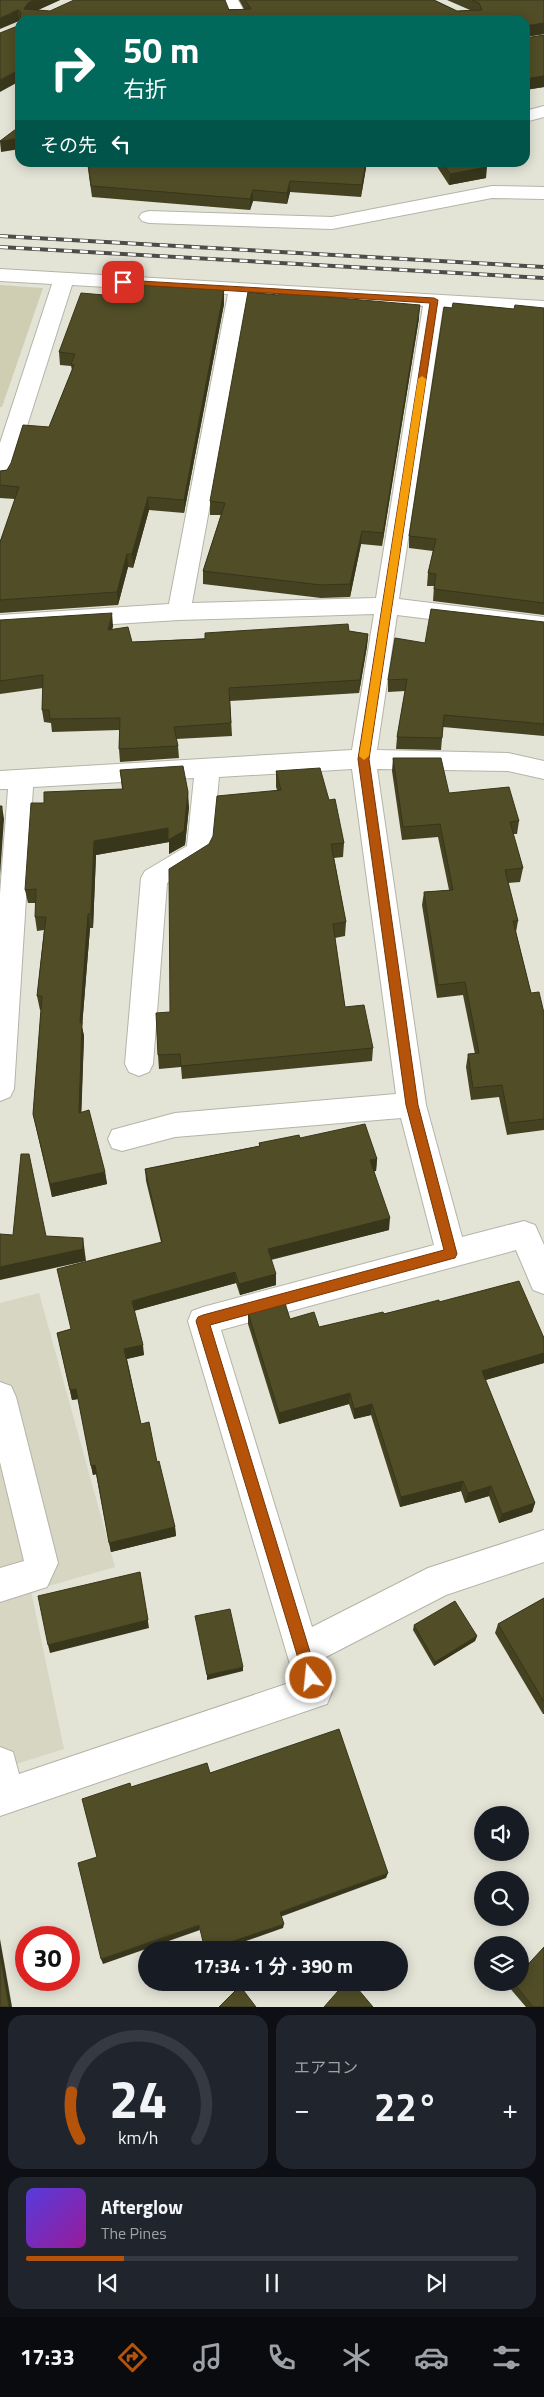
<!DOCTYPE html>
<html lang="ja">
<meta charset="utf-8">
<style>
:root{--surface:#171b24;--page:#20242c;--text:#f1f3f6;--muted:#9ea1a6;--line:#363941;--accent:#b45309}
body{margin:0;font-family:"Titillium Web","Noto Sans JP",sans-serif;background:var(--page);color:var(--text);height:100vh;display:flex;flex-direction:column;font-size:19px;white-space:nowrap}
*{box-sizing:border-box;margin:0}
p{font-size:16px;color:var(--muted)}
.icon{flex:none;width:28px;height:28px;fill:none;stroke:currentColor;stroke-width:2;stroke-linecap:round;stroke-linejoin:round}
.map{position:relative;height:2007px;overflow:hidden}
.panel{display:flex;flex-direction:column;gap:8px;padding:8px;background:#0d0f14;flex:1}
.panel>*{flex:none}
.guide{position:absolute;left:15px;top:15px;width:515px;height:152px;border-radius:15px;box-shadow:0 2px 12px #0003;background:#00695c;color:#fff;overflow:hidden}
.buttons{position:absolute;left:474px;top:1806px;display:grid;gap:10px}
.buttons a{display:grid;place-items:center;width:55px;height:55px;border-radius:50%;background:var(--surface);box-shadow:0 2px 12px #0003;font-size:25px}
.speed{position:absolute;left:15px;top:1926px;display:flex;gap:10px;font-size:25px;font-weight:700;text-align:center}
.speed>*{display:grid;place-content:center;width:65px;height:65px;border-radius:50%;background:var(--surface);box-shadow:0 2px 12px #0003;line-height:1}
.speed .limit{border:8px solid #d22;background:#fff;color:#111}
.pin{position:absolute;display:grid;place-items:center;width:42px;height:42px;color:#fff;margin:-21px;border-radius:10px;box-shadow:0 2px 8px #0006}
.me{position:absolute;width:55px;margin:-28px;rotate:344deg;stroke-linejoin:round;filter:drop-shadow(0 0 4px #0008)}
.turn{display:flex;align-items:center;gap:18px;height:105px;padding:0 25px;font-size:22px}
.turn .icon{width:65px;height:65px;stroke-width:2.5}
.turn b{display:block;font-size:35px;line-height:42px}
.then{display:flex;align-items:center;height:48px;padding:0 25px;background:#0003;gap:10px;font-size:19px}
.big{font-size:38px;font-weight:700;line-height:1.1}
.panel .widget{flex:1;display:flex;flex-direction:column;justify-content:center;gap:8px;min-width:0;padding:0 18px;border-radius:15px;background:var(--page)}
.panel .dial{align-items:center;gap:0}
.dial svg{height:130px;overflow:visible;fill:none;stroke:var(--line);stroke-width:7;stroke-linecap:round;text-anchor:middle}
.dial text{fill:var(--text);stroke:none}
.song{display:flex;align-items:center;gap:15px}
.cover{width:60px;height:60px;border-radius:8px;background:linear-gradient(135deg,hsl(250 70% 55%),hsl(300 70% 35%))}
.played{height:5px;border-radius:2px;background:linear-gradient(90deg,var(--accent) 20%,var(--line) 20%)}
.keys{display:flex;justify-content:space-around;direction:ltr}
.heat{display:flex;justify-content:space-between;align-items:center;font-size:28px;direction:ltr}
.panel .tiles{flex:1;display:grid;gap:8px;grid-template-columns:1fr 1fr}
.widget:last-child{grid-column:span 2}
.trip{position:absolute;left:138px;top:1941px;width:270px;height:50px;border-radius:25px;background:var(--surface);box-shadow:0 2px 12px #0003;font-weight:700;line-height:50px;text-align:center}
.tab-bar{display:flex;height:80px;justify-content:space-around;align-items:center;background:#090b0e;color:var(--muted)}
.tab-bar .icon{width:35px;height:35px}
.tab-bar .on{color:var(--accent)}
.tab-bar b{font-size:22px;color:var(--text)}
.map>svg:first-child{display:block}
.built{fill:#d6d6c3}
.green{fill:#cfceb2}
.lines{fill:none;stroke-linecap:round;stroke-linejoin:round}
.minor-casing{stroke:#b5b4a8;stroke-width:2}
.minor{fill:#fff;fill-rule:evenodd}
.rail-casing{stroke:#4d4d47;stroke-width:4}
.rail{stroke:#fff;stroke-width:2.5;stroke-dasharray:8;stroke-linecap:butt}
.wall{fill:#454222}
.shaded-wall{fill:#38361b}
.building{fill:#504d27;stroke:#38361b}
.route{fill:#b45309;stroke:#753606}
.slow{fill:#f59e0b}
</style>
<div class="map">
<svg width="544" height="2007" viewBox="0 0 544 2007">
<rect width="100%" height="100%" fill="#e3e3d6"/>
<!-- built -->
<path class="built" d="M39,1293L115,1567L31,1591L64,1749L0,1769V1303Z"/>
<!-- green -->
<path class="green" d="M0,285L43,288L2,407H0Z"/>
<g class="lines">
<!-- minor casing -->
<g class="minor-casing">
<g id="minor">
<path d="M222,0H238L249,20H231Z"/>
<path d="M544,106V117L525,122V111Z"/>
<path d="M492,186L544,187V199L492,198L332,229L149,223L142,221L139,217L142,213L149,211L332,217Z"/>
<path d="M0,269L544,301V313L443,307L399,599L544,617V633L397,615L377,750L508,753L544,761V779L508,771L377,769L426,1105L462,1237L524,1221L535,1225L544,1245V1294L533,1290L516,1250L221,1330L312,1627L428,1568L544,1530V1562L446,1595L322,1659L332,1692L327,1704L0,1816V1747L13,1752L19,1774L295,1681L188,1321L192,1311L203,1307L434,1245L401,1118L175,1137L122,1151L112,1148L108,1139L112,1130L175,1113L396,1094L352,769L219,777L212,851L208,858L167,883L153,1064L149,1072L139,1076L129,1072L125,1064L141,878L145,871L187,846L194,778L33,787L14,1089L10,1097L0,1101V894L8,789H0V771L352,750L374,614L179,620L0,631V615L169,604L228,294L72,285L11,476L8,481L0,483V443L52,284L0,281ZM248,296L423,306L376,598L192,603Z"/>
<path d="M0,1382L11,1386L16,1397L58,1563L47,1587L0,1602V1568L24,1561L0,1462Z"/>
</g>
</g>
<!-- minor -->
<use href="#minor" class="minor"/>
<!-- rail casing -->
<g class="rail-casing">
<g id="rail">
<path d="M0,236L544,267"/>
<path d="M0,247L544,278"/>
</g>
</g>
<!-- rail -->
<use href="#rail" class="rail"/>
</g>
<!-- wall -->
<g class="wall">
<path d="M0,0H60L38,10L50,11L244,9L239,0H434L457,11L470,10L447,0H544V34L525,37V38L544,35V87L525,90V20H20V22Z"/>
<path d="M87,162H367L361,197L290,192L287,204L253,201L250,210L92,197Z"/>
<path d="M434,162H484L486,178L449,185Z"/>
<path d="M224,290V304L184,513L149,510L133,568L128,567L118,605L0,613V542L15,499L0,498V471L7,470L49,427L72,370L71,366L60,365L59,352L104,295Z"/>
<path d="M328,293V297L419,318L382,546L361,544L350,597L321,598L203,584V571L221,515H210V501L278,295Z"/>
<path d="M452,308L514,309L544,308V615L433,601L434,586H427L428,573L433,551L409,548V536Z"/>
<path d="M0,620L113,626L112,629L132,642L349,631L368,634L367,646L359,693L230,701L232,736L176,739L178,746L179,758L120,762L119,749V730L52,732L51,723L44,722L42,710L43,688L0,694Z"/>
<path d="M544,622V736L443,727L441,750L396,749L397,737L405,691L388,692V680L425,643Z"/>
<path d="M393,758L449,793L519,821L517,834H513L523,868L520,882L508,883L518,921L516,932L531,993L544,1013V1130L507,1135L499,1097L471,1100L466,1067L468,1054H475L463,995L437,998L422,905L424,892L449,890L438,837L402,840L392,771Z"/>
<path d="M120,770L189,807L185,845L169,854V842L96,855L93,928H90L82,1027L84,1036L81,1112L105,1172L107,1184L52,1197L33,1114L41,1010H40L37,996L44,930L37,931L35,917L36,903H28L25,890L122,789Z"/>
<path d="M276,771L329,800L344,843L343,857L334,858L346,922L345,936L335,938L345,1007L373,1048L372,1061L182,1079L181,1067L159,1069L158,1055L170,1012L209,844L277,790L276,787Z"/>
<path d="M300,1138L377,1159L376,1171H374L389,1230L271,1260L276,1285L240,1295L236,1283L134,1311L144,1355L127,1359L141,1424L157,1462L175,1527L176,1536L111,1552L96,1474L93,1475L78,1399L72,1400L57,1333L71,1329L161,1242L146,1181L145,1169L259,1146V1143Z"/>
<path d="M439,1302L544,1338V1363L485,1380L535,1503L532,1512L499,1523L489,1496L465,1503L461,1491L400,1507L371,1415L354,1419L349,1404L279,1424L248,1324V1313L290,1319L319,1327Z"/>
<path d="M544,1598V1714H543L495,1633L498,1624Z"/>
<path d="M414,1625L477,1636L475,1641L434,1666L413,1630Z"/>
<path d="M511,1982H520L544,2007H526L508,1986Z"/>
</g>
<!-- shaded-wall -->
<g class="shaded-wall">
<path d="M35,0H60L29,14L24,9L28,3Z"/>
<path d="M18,10L19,21L0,29V18Z"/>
<path d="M544,23V34L525,37V26Z"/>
<path d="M20,69V81L0,92V80Z"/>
<path d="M544,76V87L525,90V79Z"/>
<path d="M20,138V149L1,152L0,141Z"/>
<path d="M366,162H367L361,197L362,185Z"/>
<path d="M487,167L486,178L449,185L450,174Z"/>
<path d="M290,181V192L287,204V193Z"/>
<path d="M253,190V201L250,210V199Z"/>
<path d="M224,290V304L184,513V500Z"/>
<path d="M420,305L419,318L382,546L383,533Z"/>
<path d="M148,497L149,510L133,568L132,554Z"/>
<path d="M362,531L361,544L350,597V584Z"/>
<path d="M127,554L128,567L118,605L117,592Z"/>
<path d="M112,613L113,626L109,643L108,630Z"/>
<path d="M368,634L367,646L359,693L360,680Z"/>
<path d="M188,792L189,807L185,845L169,854V842L96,855L93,928L91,914L94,841Z"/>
<path d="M2,806L4,819L0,876V829Z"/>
<path d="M88,914L90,928L82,1027L84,1036L81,1125L79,1113L80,1023Z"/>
<path d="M377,1159L376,1171L369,1172L370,1160Z"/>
<path d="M105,1172L107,1184L52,1197L50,1184Z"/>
<path d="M390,1218L389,1230L268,1260V1249Z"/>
<path d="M83,1238L86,1261L0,1280V1267Z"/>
<path d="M235,1272L236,1283L133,1311L132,1301Z"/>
<path d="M276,1274V1285L240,1295L239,1284Z"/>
<path d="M143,1345L144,1355L126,1359L124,1349Z"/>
<path d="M544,1353V1363L479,1382L482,1371Z"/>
<path d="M76,1389L78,1399L72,1400L70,1390Z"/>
<path d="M350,1393L349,1404L279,1424V1413Z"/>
<path d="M372,1404L371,1415L354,1419V1409Z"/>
<path d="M95,1465L97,1474L93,1475L91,1466Z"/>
<path d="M463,1481L461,1491L400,1507L401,1497Z"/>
<path d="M491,1486L489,1496L465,1503L468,1493Z"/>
<path d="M535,1503L532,1512L499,1523L502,1514Z"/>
<path d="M175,1527L176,1536L111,1552L109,1543Z"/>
<path d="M140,1572L149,1628L50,1653L48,1645Z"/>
<path d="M477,1636L475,1641L434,1666L435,1662Z"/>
<path d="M243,1667V1671L207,1680V1675Z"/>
<path d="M388,1873L386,1878L280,1917V1912Z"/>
<path d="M284,1924L283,1928L220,1950H206Z"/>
<path d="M199,1925L200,1930L103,1964L101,1959Z"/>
<path d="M0,1939L12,2007H9L0,1954Z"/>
</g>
<!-- building -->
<g class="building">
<path d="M0,0H35L28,3L24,9L50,11L74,0H225L229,10L251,9L245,0H434L457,11L482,10L479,3L472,0H544V23L525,26V20H20L21,12L18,10L0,18Z"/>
<path d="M20,25V69L0,80V33Z"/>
<path d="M544,35V76L525,79V36V38Z"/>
<path d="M20,126V138L0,141Z"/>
<path d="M88,162H366L362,185L290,181L287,193L253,190L250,199L91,186Z"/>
<path d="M442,162H484L487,167L450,174Z"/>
<path d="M108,283L224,290L184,500L148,497L132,554H127L117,592L0,600V542L19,487L0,485V471L7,470L11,463L23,425L49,427L74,365L71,364L75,354L59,352L81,293L104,295Z"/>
<path d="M279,290L328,293L327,297L420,305L383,533L362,531L350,584L321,585L203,571L225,503L210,501L248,292L278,295Z"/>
<path d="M453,303L514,309L515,305L544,308V603L434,589L436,574L428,573L436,539L409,536L444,307L452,308Z"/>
<path d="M431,609L544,622V724L444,715L442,738L397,737L407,679L388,680L395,638L425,643Z"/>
<path d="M112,613L108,630L128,627L132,642L205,639V633L348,624L349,631L368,634L360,680L229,688L231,723L174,727L178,746L119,749L120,718L50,719L49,710H42L43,675L0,681V620Z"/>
<path d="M393,758H441L449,793L509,787L519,821L510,822L523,868L505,870L518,921H513L531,993L539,992L544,1013V1119L509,1123L502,1085L473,1088L468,1054L479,1053L465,982L438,985L424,892L453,890L440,824L403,827Z"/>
<path d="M183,766L188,792L184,831L168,840V828L94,841L91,914H88L80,1023L82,1022L79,1113L89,1110L105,1172L50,1184L33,1114L42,996H37L46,917H35L36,889L25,890L31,803H44V792L123,789L120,770Z"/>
<path d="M320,768L329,800L335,799L344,843L331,844L346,922L333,924L345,1007L364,1005L373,1048L181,1066L180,1054L158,1055L156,1013L170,1012L169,869L209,844L213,836L217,796L281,790L276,771Z"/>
<path d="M0,806H2L0,829Z"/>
<path d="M365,1124L377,1159L370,1160L390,1218L268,1249L276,1274L239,1284L235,1272L132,1301L143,1345L124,1349L141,1424L149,1422L157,1462L159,1461L175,1527L109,1543L95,1465L91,1466L76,1389L70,1390L57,1333L71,1329L57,1269L162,1242L145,1169L260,1146L259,1143L299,1135L300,1138Z"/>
<path d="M21,1154H29L46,1236L83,1238V1249L0,1267V1234L13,1235Z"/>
<path d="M519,1281L544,1338V1353L482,1371L535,1503L502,1514L491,1486L468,1493L463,1481L401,1497L372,1404L354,1409L350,1393L279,1413L248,1313L285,1303L290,1319L314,1312L319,1327L383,1312L384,1314L439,1300V1302Z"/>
<path d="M140,1572L148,1620L48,1645L38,1596Z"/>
<path d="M544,1598V1702L498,1624Z"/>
<path d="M455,1601L477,1636L435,1662L414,1625Z"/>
<path d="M230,1609L243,1667L207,1675L195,1616Z"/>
<path d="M339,1729L388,1873L280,1912L284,1924L206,1950H205L199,1925L101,1959L78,1863L97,1857L82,1799L130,1783L131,1787L207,1763L210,1773Z"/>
<path d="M544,1947V2007H533L513,1982H520V1973Z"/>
<path d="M0,1954L9,2007H0Z"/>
<path d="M346,1982H352L373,2007H324Z"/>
<path d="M240,1986L256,2007H219Z"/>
</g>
<!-- route -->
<path class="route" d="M123,280L434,298L438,300L369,759L418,1105L457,1254L455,1258L451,1259L210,1325L318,1678L316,1683L311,1685L306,1683L304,1678L196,1321L198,1317L203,1315L444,1250L406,1105L358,759L430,303L120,284V281Z"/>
<!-- slow -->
<path class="slow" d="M422,376L426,379L369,756L364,760L359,756L418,379Z"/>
</svg>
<div class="buttons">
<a><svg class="icon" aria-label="sound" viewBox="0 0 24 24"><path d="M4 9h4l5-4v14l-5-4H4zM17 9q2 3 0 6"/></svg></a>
<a><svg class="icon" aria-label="search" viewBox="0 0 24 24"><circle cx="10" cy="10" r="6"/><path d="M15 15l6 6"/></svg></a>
<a><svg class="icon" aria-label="layers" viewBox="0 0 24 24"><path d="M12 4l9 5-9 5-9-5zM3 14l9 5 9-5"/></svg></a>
</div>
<div class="speed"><div class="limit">30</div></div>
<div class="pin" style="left:123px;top:282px;background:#d93025"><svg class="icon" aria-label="arrive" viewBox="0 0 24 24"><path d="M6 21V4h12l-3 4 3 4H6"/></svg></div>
<svg class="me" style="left:311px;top:1678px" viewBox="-20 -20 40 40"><circle r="17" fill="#b45309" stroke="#fff" stroke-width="3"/><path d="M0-11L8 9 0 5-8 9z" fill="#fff"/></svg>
<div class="trip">17:34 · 1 分 · 390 m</div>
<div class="guide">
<div class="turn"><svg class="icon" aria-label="right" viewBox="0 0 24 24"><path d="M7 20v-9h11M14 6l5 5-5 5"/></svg><div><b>50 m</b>右折</div></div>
<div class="then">その先<svg class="icon" aria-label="left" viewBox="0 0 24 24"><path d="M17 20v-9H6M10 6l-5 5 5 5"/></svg></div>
</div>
</div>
<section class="panel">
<div class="tiles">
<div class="widget dial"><svg viewBox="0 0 100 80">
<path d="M14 69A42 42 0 1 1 86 69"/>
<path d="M14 69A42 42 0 0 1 9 40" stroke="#b45309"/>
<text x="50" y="56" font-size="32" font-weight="700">24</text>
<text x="50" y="72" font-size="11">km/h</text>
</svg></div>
<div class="widget"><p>エアコン</p>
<div class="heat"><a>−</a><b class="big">22°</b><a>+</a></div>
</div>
<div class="widget">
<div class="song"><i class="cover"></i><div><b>Afterglow</b><p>The Pines</p></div></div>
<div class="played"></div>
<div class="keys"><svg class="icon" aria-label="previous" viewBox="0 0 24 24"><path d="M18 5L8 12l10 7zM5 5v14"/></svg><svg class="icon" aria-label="pause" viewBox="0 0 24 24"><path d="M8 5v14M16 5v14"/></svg><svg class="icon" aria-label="next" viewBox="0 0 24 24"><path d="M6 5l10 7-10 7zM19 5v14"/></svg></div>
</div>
</div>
</section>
<nav class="tab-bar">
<b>17:33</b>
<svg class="icon on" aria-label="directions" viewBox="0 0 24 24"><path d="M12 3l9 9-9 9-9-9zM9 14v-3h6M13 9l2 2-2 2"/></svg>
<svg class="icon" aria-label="music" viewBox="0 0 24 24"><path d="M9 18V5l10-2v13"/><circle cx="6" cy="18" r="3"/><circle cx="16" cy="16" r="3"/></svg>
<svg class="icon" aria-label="phone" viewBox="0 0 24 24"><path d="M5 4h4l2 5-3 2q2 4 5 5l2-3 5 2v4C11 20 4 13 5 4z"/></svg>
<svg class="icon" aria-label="climate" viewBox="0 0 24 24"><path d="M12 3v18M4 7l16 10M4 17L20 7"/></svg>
<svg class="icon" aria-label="car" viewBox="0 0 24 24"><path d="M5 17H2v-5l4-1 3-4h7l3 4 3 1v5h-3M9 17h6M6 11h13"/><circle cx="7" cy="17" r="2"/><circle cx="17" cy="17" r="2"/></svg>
<svg class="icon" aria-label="filters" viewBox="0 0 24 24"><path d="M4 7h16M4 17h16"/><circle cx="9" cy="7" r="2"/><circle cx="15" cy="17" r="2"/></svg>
</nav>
